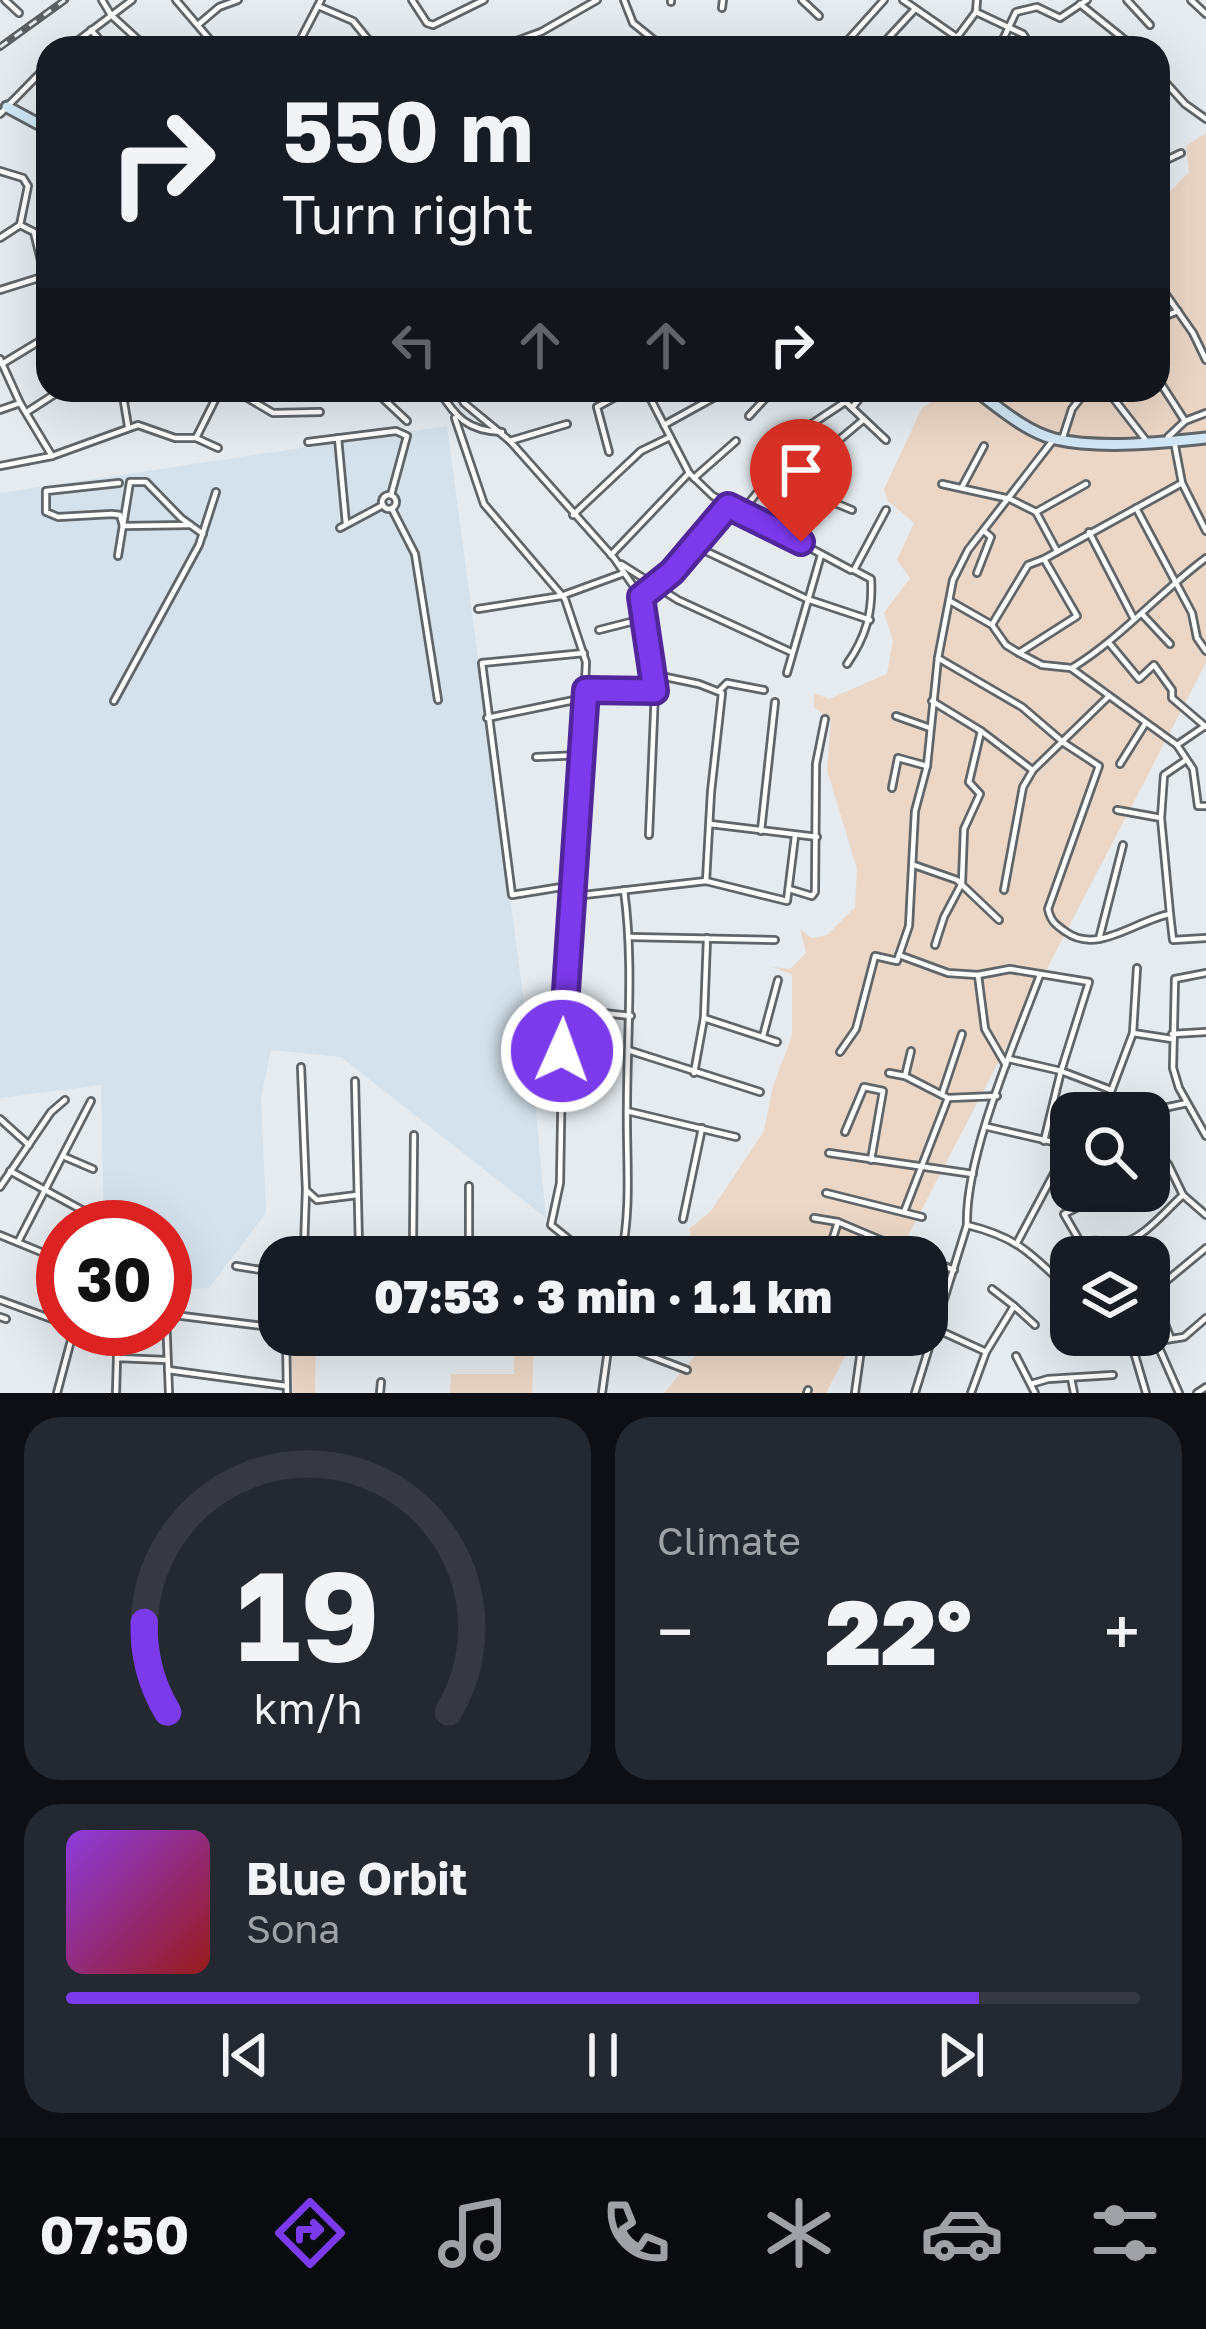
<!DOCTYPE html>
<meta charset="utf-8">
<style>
:root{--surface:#171b24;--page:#242831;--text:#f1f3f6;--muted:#9ea1a6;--line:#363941;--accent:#7c3aed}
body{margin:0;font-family:"Golos Text",sans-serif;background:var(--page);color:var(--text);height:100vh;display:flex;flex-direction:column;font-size:45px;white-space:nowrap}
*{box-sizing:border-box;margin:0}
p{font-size:39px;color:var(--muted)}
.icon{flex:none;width:66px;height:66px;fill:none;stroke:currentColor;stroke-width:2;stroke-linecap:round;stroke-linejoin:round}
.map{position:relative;height:1393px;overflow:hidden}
.details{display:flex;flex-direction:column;gap:24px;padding:24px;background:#0d0f14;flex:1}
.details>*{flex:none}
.hud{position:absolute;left:36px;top:36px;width:1134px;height:366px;border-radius:36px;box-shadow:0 12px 48px #0002;background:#171b24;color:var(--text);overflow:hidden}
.fabs{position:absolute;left:1050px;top:1092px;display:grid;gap:24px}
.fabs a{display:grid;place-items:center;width:120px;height:120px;border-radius:24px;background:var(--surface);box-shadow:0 12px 48px #0002;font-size:60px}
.speed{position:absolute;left:36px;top:1200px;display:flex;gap:24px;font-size:60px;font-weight:700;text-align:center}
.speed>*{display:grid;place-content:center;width:156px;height:156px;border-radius:50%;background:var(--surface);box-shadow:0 12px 48px #0002;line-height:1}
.speed .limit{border:18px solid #d22;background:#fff;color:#111}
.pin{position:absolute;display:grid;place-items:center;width:102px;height:102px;color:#fff;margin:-123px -51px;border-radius:50% 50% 50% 0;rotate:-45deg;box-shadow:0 0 12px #0007}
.pin .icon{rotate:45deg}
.me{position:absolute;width:132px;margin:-66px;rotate:2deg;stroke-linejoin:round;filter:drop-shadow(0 0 9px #0008)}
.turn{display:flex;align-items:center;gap:42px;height:252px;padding:0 48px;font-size:54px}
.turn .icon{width:156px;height:156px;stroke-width:2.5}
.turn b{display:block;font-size:84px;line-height:102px}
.lanes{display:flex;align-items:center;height:114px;padding:0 48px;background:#0003;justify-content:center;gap:60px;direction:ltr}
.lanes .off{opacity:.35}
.big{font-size:90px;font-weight:800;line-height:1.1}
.details .card{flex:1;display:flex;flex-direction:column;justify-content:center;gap:18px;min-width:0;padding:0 42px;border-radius:36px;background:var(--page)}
.details .dial{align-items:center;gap:0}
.dial svg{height:312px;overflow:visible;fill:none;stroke:var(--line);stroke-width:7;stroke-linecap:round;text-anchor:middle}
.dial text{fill:var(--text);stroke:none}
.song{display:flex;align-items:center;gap:36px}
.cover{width:144px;height:144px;border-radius:18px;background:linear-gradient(135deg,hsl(270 70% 55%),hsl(0 70% 35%))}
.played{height:12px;border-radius:6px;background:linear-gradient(90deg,var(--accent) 85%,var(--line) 85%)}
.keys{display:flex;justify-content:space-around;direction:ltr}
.heat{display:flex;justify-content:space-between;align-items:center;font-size:66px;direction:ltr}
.details .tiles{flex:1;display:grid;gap:24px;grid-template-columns:1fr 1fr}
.card:last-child{grid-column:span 2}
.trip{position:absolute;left:258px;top:1236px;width:690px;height:120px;border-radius:36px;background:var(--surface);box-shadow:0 12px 48px #0002;font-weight:800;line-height:120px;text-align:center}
.menu{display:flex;height:192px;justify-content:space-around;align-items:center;background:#090b0e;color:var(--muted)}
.menu .icon{width:84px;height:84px}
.menu .current{color:var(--accent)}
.menu b{font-size:54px;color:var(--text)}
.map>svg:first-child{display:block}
.built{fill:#d5e2ec}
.green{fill:#ecd7c6}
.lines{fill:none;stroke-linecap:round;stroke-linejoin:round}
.minor-casing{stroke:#606569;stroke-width:10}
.secondary-casing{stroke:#606569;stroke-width:15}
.minor{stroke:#fff;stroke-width:4.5}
.secondary{stroke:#d1e7f5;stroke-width:9}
.rail-casing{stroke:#5b5f61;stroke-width:8}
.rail{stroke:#e5ebef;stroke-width:3;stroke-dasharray:9;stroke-linecap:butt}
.route-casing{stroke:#51269a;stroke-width:30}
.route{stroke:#7c3aed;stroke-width:21}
</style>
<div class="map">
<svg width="1206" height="1393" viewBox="0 0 1206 1393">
<rect width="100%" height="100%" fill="#e5ebef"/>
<!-- built -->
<path class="built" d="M447,426L529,1040L546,1218L341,1057L271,1050L261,1097L266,1213L209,1288L165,1290V1227H104L101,1085L0,1098V493Z"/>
<!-- green -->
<g class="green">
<path d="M1206,133V663L897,1257H743L695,1248L689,1229L711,1211L764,1131L773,1086L792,1036V974L772,967L790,969L806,953L800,929L812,938L827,935L855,907L857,869L827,770L831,721L814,707V693L829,699L887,674L893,640L884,613L910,578L897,560L914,523L888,501L884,489L922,408L950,390H1158V196L1164,198L1189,172L1186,146Z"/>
<path d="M537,1247L536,1257H288Z"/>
<path d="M291,1335H316L315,1393H293Z"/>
<path d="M515,1335H534L532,1393H450L451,1374H514Z"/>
<path d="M720,1335H856L826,1393H664L704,1345Z"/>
</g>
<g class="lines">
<!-- minor casing -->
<g class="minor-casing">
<g id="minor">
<path d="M5,0L19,13"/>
<path d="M102,0L111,15L147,48"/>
<path d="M176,0L217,48"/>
<path d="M412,0L427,23L433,25L484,0"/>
<path d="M624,0L633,23L664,48"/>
<path d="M671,0V2"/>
<path d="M802,0L819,16"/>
<path d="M903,0L958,38"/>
<path d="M1127,0L1150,25"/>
<path d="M1191,0L1206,14"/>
<path d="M1080,4L1135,48"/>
<path d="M318,6L353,21L375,48"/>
<path d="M722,8L723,0"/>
<path d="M976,12L1023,34L1032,48"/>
<path d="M199,24L219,7L238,0"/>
<path d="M91,30L106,47"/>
<path d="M68,48L132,0"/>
<path d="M296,48L321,0"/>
<path d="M497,48L541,32L597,0"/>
<path d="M841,48L884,0"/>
<path d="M879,48L915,9"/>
<path d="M949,48L976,12L977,0"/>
<path d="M999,48L1016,12L1037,7L1060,18L1087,0"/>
<path d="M1158,74L1185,104L1206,119"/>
<path d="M0,114L48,65"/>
<path d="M1158,164L1181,153"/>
<path d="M0,171L23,178L28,186L20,225L0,238"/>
<path d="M20,225L34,232L48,290"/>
<path d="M1158,283L1193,333L1206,360"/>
<path d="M0,290L48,275"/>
<path d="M1158,319L1178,311"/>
<path d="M0,359L20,403L52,456"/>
<path d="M2,364L48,336"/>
<path d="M1158,379L1185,421"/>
<path d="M122,390L128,426"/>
<path d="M234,390L273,413L320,412"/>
<path d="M374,390L407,421"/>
<path d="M439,390C455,417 468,431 502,432"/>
<path d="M457,390L464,403L510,441L614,558L641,597L655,691L649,835"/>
<path d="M646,390L689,473L713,496L851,570"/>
<path d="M833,390L886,440"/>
<path d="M1107,390L1148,443"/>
<path d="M852,408L866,390"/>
<path d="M0,410L20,403"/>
<path d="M27,412L61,390"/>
<path d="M749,416L773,390"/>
<path d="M455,418L484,504L565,599L586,662L575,896L563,1009L560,1183L551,1225L591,1257"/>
<path d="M664,425L722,393"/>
<path d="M1168,437L1185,421L1206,413"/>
<path d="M196,438L220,390"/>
<path d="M338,438L346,524"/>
<path d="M1062,440L1072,409L1087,390"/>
<path d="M510,441L567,424"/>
<path d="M1174,441L1182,483L1206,531"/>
<path d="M308,442L396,431L407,436L391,495"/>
<path d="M833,445L863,420"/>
<path d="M609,452L597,407L628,390"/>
<path d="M0,466L52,456L138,425L175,438H196L218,448"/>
<path d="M694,478L736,441"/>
<path d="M119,483L46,491V512L58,517L112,514L120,515L123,526L190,525"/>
<path d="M942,484L1010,499L1036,512L1057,551"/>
<path d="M962,487L984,446"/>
<circle cx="389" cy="502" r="7"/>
<path d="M1136,508L1192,613L1197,638L1206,651"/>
<path d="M392,509L415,554L438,700"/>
<path d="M744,509L774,472L792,437L845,402"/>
<path d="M1036,512L1086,484"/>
<path d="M573,515L641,451L670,437"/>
<path d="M340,528L383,505"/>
<path d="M1089,532L1133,617"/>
<path d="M801,542L821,497L852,510"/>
<path d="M695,546L807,599L870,620"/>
<path d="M611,555L689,473"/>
<path d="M118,556L130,482H146L181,518L203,534"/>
<path d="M621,564L678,600L791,652"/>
<path d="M977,573L991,537L984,531"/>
<path d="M641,597L672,572L728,507"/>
<path d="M950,601L992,625L1006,645L1019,653L1042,665L1071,668L1177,745L1193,769L1198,806H1206"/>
<path d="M478,609L561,596L624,573"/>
<path d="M1142,614L1170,644"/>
<path d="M993,623L1028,565L1044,559"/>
<path d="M599,630L646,618"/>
<path d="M1110,644L1139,679L1154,665L1172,690V698L1206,727"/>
<path d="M1019,653L1077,616L1044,559L1182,483"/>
<path d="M938,658L1022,707L1064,743L1099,766L1048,909C1051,922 1056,925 1066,932C1098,955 1136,920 1170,914L1161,818L1164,775L1186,760"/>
<path d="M847,664C866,637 873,612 871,579L854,570L886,510"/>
<path d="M1072,668C1122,637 1159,593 1206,558"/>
<path d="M787,673L821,555"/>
<path d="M656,675L699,684L722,693L711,792L706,881"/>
<path d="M586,690L652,691"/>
<path d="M720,690L727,683L764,690"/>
<path d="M114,701L199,545L216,492"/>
<path d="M932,701L981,731L1031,769"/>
<path d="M896,716L930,728"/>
<path d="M487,718L584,698"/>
<path d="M1177,745L1205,726"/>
<path d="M536,757L582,755"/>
<path d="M1120,764L1145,724"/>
<path d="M892,788L898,758L927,766"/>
<path d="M1117,810L1161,818"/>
<path d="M710,824L817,837"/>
<path d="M761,831L775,702"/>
<path d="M914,865L957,880L999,920"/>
<path d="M574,885L512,895L482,663L584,653"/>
<path d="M789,889L812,896L815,892L816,764L825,719"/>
<path d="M1004,890L1023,787L1033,770L1109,696"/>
<path d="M575,896L706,881L787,901L795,836"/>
<path d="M1170,914L1173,940L1206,938"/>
<path d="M630,937L775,940"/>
<path d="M1099,939L1123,845"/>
<path d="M935,945L944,917L962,883L964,829L980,794L969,782L981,731"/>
<path d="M899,955L948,973L978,975L1010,969L1089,982L1061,1071L1044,1141"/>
<path d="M1206,973L1175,979L1173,1068L1179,1088L1206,1136"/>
<path d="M978,975L985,1029L1006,1065"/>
<path d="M565,1009L631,1016"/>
<path d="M704,1018L777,1042"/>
<path d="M1133,1033L1172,1039"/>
<path d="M1172,1034L1206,1032"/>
<path d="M763,1036L778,980"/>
<path d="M628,1050L760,1092"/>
<path d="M840,1052L856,1029L875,956L897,961L909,926L915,811L927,766L938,658L953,580L968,550L1054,439"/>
<path d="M1009,1059L1061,1071L1111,1090"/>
<path d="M301,1067L306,1190L317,1200L357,1195"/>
<path d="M694,1073L704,1018L707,938"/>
<path d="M889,1073L905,1076L948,1098L997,1096"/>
<path d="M905,1076L911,1051"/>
<path d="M355,1081L359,1246"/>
<path d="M942,1094L962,1034"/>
<path d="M627,1111L736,1137"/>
<path d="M1103,1113L1133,1033L1137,968"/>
<path d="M0,1119L29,1145"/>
<path d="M988,1127L1070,1146"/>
<path d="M845,1132L864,1087L883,1091L871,1160"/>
<path d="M829,1153L973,1174"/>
<path d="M65,1157L93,1169"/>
<path d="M1152,1166L1164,1108L1187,1103"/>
<path d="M1149,1167L1168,1164L1183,1195L1206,1215"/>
<path d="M10,1171L93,1216"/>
<path d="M469,1186V1243"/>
<path d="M0,1187L51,1112L65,1100"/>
<path d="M826,1193L922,1217"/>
<path d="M1086,1203L1064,1214L1089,1257"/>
<path d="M904,1212L948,1098"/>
<path d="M814,1218L838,1222L921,1257"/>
<path d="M683,1219L702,1128"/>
<path d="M967,1225C1017,1237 1032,1254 1068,1289L1062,1309L1071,1319"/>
<path d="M0,1235L63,1261"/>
<path d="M1018,1241L1069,1145"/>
<path d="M18,1242L91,1101"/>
<path d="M413,1243L414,1135"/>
<path d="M1081,1245C1097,1236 1103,1244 1119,1243C1141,1242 1167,1209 1183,1195"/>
<path d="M304,1248L306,1190"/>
<path d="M623,1248L666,1257"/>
<path d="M1206,1248L1159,1287L1155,1299L1171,1339L1184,1337L1206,1318"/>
<path d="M281,1257L289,1248L519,1241"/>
<path d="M621,1257C632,1207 626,1158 627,1107C627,1034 634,963 624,890"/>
<path d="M827,1257L838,1222"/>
<path d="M871,1257L880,1240"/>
<path d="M927,1259L954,1270"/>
<path d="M236,1266L279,1273"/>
<path d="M927,1290L943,1295"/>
<path d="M0,1300L63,1323"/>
<path d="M1014,1306L1035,1325"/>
<path d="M166,1314L279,1328"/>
<path d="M166,1315L169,1393"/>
<path d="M0,1317L6,1319"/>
<path d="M934,1328L984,1351"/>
<path d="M116,1329L117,1358"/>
<path d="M286,1335L287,1393"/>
<path d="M903,1335L927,1350"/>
<path d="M1089,1335L1096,1341"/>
<path d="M1129,1335L1146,1393"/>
<path d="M609,1340L687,1370"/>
<path d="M1156,1341L1179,1393"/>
<path d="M1132,1346L1171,1339"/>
<path d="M1016,1356L1035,1393"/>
<path d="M168,1370L286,1386"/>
<path d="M1071,1378L1074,1393"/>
<path d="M1031,1384L1048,1379L1113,1375"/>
<path d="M57,1393L74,1329"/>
<path d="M116,1393L117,1358L166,1360"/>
<path d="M380,1393L381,1382"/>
<path d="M602,1393L610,1335"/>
<path d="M807,1393L808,1390"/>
<path d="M855,1393L863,1335"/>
<path d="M915,1393L967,1225C965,1156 1015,1042 1040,975"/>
<path d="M971,1393L986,1352L1014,1306L992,1289"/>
<path d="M1197,1393L1206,1387"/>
</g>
</g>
<!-- secondary casing -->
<g class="secondary-casing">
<g id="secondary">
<path d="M7,107L48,129"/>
<path d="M975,390C998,407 1026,432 1055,439C1099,449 1161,443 1206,438"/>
</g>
</g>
<!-- minor -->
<use href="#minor" class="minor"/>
<!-- secondary -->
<use href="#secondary" class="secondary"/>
<!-- rail casing -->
<g class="rail-casing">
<path id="rail" d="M0,47L65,0"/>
</g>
<!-- rail -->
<use href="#rail" class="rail"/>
</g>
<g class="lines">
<!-- route casing -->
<g class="route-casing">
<path id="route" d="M562,1051L586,690L655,691L641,597L672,572L728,506L801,542"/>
</g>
<!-- route -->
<use href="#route" class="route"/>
</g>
</svg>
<div class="fabs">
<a><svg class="icon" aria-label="search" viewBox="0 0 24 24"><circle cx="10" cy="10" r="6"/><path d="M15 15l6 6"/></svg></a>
<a><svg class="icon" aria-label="layers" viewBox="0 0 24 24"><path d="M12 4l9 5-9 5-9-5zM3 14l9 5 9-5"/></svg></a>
</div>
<div class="speed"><div class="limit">30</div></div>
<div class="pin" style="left:801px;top:542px;background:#d93025"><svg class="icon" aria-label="arrive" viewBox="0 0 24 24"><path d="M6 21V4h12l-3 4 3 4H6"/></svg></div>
<svg class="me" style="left:562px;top:1051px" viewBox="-20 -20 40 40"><circle r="17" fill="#7c3aed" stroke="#fff" stroke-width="3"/><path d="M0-11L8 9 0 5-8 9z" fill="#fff"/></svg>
<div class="trip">07:53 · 3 min · 1.1 km</div>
<div class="hud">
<div class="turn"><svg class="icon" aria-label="right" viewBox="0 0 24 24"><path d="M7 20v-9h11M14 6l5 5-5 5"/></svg><div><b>550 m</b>Turn right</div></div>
<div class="lanes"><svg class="icon off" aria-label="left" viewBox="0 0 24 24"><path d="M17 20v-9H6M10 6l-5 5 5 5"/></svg><svg class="icon off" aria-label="ahead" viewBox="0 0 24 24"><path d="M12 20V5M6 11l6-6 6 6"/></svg><svg class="icon off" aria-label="ahead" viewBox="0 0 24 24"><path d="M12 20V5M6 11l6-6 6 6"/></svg><svg class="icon" aria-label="right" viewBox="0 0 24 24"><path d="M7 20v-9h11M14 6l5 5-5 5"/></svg></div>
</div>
</div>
<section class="details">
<div class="tiles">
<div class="card dial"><svg viewBox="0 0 100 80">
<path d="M14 69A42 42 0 1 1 86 69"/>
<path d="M14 69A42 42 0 0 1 8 46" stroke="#7c3aed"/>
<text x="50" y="56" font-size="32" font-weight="700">19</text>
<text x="50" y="72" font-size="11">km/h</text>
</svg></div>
<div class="card"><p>Climate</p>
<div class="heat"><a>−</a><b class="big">22°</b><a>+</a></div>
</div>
<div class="card">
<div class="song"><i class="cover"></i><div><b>Blue Orbit</b><p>Sona</p></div></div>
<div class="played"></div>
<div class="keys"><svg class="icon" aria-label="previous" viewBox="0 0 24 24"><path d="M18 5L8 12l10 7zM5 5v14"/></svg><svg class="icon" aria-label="pause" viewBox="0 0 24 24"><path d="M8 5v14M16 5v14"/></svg><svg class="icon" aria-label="next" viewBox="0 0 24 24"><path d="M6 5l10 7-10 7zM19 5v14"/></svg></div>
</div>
</div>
</section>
<nav class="menu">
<b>07:50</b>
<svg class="icon current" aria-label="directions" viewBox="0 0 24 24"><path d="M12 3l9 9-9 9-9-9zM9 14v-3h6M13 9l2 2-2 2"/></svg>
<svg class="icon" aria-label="music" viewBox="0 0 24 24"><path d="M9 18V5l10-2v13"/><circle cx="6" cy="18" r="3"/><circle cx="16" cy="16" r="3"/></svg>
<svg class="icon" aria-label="phone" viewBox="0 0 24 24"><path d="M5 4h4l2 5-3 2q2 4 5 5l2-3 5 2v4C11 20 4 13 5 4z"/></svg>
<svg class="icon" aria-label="climate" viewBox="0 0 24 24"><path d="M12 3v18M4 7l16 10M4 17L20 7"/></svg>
<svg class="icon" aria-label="car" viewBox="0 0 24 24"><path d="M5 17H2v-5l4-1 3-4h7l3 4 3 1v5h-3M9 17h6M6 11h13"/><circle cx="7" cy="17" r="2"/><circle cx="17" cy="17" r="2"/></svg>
<svg class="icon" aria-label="filters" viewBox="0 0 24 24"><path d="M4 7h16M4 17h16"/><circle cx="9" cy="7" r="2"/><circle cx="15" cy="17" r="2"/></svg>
</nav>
